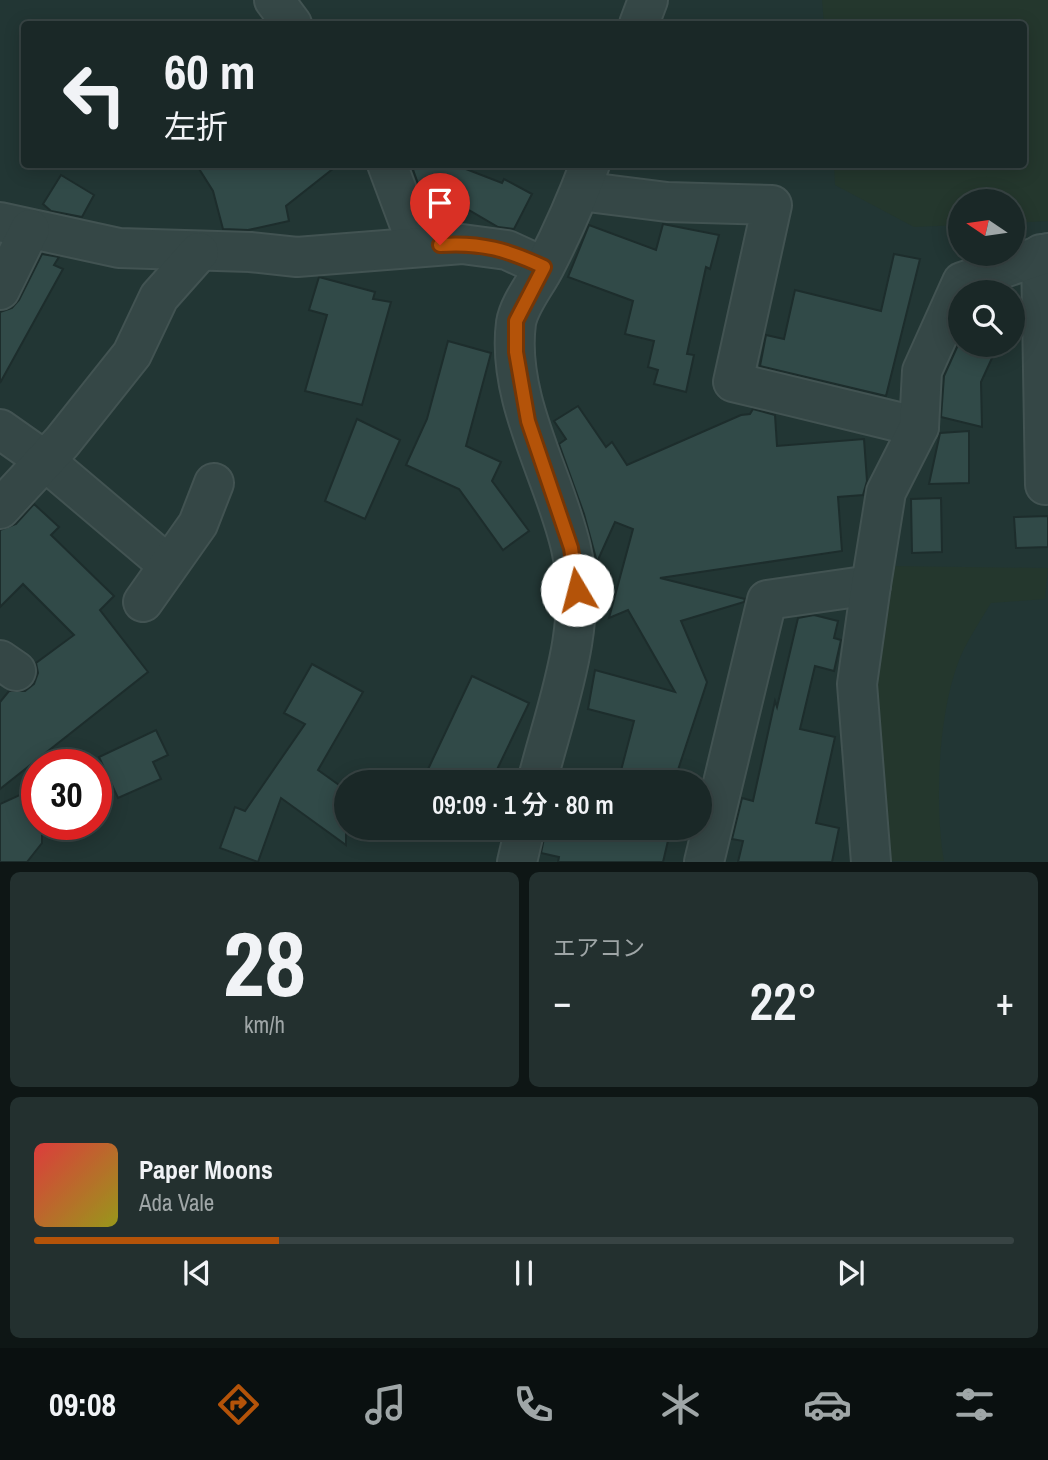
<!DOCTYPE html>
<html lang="ja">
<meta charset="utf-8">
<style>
:root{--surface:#1a2827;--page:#23302f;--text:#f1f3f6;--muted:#9fa6a7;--line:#384444;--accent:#b45309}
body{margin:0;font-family:"Archivo Narrow","Noto Sans JP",sans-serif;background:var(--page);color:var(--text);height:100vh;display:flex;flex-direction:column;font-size:26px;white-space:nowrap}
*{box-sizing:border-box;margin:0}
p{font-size:23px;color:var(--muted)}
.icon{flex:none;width:38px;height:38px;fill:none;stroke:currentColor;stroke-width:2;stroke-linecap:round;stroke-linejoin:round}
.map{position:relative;height:862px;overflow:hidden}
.details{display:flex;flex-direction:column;gap:10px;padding:10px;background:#0e1615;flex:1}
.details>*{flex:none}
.banner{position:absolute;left:21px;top:21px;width:1006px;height:147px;border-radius:7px;box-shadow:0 4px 18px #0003,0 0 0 2px var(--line);background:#1a2827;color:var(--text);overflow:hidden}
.needle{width:46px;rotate:283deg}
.tools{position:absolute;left:948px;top:189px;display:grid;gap:14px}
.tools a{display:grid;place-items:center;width:77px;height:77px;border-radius:50%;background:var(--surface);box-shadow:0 4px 18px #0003,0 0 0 2px var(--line);font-size:35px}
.speed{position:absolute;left:21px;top:749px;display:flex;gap:14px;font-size:35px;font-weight:700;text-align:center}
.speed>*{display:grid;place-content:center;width:91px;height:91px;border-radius:50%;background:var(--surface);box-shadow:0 4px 18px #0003,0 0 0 2px var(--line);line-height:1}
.speed .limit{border:10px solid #d22;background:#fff;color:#111}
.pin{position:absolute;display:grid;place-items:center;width:60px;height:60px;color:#fff;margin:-72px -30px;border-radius:50% 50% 50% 0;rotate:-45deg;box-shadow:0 0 7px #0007}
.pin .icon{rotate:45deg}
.me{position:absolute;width:77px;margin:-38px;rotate:352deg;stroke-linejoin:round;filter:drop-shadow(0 0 5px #0008)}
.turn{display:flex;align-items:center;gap:24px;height:147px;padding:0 28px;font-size:32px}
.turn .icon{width:91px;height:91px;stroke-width:2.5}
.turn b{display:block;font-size:49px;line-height:60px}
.big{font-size:52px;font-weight:600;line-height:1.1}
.details .widget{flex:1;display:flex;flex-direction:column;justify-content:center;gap:10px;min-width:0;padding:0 24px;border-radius:10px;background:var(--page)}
.details .dial{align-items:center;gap:0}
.dial b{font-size:91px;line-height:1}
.song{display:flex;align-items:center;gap:21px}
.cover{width:84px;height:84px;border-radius:10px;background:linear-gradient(135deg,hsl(0 70% 55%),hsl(60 70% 35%))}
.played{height:7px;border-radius:4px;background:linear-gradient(90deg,var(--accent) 25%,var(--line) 25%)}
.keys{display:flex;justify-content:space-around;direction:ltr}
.heat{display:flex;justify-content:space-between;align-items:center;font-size:38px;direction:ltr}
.details .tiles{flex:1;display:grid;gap:10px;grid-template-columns:1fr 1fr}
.widget:last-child{grid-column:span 2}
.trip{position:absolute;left:334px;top:770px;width:378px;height:70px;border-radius:35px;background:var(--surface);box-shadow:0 4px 18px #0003,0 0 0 2px var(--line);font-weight:600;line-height:70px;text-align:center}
.tab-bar{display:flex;height:112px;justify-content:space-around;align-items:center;background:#0a1010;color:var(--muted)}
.tab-bar .icon{width:49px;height:49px}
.tab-bar .active{color:var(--accent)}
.tab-bar b{font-size:32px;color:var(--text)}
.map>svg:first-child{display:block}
.green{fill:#24372d}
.building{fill:#314a48;stroke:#1d2d2c;stroke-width:2}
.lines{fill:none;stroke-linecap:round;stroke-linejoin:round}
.minor-casing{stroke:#425352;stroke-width:42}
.minor{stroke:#354746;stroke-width:38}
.route-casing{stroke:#753606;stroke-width:18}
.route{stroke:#b45309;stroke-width:12}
</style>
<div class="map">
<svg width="1048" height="862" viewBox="0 0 1048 862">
<rect width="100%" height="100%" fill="#223634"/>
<!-- green -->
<g class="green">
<path d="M822,0H1048V221L1013,223V201H961V225L914,227L835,185L834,165L1024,164V24H824Z"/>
<path d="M888,566L1048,568L1045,599L991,603C982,618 972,633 964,649C938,702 934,804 944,861H888L871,687Z"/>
</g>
<!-- building -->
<g class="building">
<path d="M196,164H339L286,206L289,221L248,230L223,229L213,191Z"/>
<path d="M411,164H453L502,183L504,179L532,194L514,229L498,227L438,192L434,200L421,192Z"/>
<path d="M61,175L94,195L82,217L51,211L43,204Z"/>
<path d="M663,224L719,235L710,269L706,267L687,354L694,355L686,392L654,384L658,370L648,367L654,341L625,334L633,301L568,277L589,225L656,250Z"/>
<path d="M42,254L59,257L54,265L63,269L0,383V312L12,308L19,300Z"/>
<path d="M894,254L920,259L886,396L760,366L766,335L784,339L795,290L881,311Z"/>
<path d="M319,277L375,292L373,299L391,302L362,405L305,391L327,315L309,310Z"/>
<path d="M448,341L491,353L466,446L501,462L492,481L529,531L503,550L459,489L406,465L427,419Z"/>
<path d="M958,345H998L981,382L982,427L941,417L944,376Z"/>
<path d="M578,406L606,447L612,442L627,465L741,415L750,414L753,409L775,415L777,446L864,439L867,481L863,495L838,497L842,551L660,578L745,599L744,602L681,621L707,682L674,782H618L634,721L588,709L595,670L675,692L628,610L609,618L633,529L615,522L597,562L584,514L559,444L566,439L554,421Z"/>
<path d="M357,419L400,440L365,519L325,501Z"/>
<path d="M969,431V483L929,484L940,433Z"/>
<path d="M941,498L942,552L912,553L911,499Z"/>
<path d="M34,504L59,527L51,535L114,596L100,610L148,672L0,789V702L9,691H25L34,684L38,673L36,663L74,635L23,584L0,607V530L16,524Z"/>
<path d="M1048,516V547L1016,548L1014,517Z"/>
<path d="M814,615L838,621L834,638L841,640L834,671L815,666L800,729L835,737L816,823L839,828L832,862H738L743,841L732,839L742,798L753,801L775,701L777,707L798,618Z"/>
<path d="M312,664L363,692L318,770L346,790V845L281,798L258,862L220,848L235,807L245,811L305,724L284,713Z"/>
<path d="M472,676L529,703L491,782H422Z"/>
<path d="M156,730L168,755L153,762L161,779L118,798L99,757Z"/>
<path d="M37,787V827L42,832V843L27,862H0V804Z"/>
<path d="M546,828H671L663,862H558L559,857L541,853Z"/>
</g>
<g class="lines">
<!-- minor casing -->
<g class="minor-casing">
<g id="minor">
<path d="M274,0L292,24"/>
<path d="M639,24L648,0"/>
<path d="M387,164L418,247"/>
<path d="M580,191L667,202L772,205L733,382L919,427"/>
<path d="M0,222L119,248L250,252L297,257L462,244L507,250L544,267"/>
<path d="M1041,254L1045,485"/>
<path d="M0,290L30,229"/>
<path d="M0,429L44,460L168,565"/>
<path d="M0,509L62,442L132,354L159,297L199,252"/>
<path d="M143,602L198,524L214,483"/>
<path d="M0,660L16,671"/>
<path d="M537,782C556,707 589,626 571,548C555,477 506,399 516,323C519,304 536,284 545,266C562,233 577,199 590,164"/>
<path d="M517,862L525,828"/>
<path d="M704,862L767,600L871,585"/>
<path d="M871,862L857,684L871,585L886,492L919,427L922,371L962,282L1048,253"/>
</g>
</g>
<!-- minor -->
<use href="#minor" class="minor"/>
</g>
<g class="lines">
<!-- route casing -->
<g class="route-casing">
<path id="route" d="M440,245C481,242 508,250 544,267L516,321V352L528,421L571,548L577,590"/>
</g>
<!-- route -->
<use href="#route" class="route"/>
</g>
</svg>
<div class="tools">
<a><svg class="needle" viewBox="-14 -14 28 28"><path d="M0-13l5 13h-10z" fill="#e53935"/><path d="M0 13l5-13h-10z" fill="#9fa6a7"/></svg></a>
<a><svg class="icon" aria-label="search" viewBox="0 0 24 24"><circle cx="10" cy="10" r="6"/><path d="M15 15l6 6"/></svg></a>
</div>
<div class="speed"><div class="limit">30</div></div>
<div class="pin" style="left:440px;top:245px;background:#d93025"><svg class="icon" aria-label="arrive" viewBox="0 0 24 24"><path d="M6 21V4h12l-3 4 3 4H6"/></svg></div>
<svg class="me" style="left:577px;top:590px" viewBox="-20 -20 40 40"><circle r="19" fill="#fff"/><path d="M0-13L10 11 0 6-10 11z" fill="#b45309"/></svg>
<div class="trip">09:09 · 1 分 · 80 m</div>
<div class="banner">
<div class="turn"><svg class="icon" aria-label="left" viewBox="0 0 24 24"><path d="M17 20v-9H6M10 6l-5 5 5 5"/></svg><div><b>60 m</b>左折</div></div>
</div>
</div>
<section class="details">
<div class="tiles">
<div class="widget dial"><b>28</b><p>km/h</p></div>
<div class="widget"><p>エアコン</p>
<div class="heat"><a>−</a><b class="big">22°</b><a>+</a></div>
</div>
<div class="widget">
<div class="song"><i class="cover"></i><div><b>Paper Moons</b><p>Ada Vale</p></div></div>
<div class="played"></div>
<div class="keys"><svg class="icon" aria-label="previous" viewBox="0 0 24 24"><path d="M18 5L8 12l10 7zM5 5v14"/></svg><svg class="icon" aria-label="pause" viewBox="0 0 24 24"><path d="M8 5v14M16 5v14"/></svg><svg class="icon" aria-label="next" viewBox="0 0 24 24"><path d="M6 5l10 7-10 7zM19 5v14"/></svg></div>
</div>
</div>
</section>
<nav class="tab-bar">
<b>09:08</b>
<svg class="icon active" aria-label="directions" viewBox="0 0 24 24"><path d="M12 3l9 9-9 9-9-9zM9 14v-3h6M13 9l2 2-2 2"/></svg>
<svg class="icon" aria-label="music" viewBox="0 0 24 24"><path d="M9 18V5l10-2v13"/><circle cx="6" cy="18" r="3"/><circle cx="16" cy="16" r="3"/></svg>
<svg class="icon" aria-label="phone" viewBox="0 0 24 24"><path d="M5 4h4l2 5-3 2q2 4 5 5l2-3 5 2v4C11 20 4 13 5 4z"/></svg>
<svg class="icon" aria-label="climate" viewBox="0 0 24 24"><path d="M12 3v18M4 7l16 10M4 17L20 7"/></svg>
<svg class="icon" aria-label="car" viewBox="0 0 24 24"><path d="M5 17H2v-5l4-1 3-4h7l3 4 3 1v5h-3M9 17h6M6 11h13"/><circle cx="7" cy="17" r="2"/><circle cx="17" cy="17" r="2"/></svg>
<svg class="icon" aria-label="filters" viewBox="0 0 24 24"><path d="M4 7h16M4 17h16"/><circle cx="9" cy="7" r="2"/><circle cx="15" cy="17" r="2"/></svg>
</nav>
